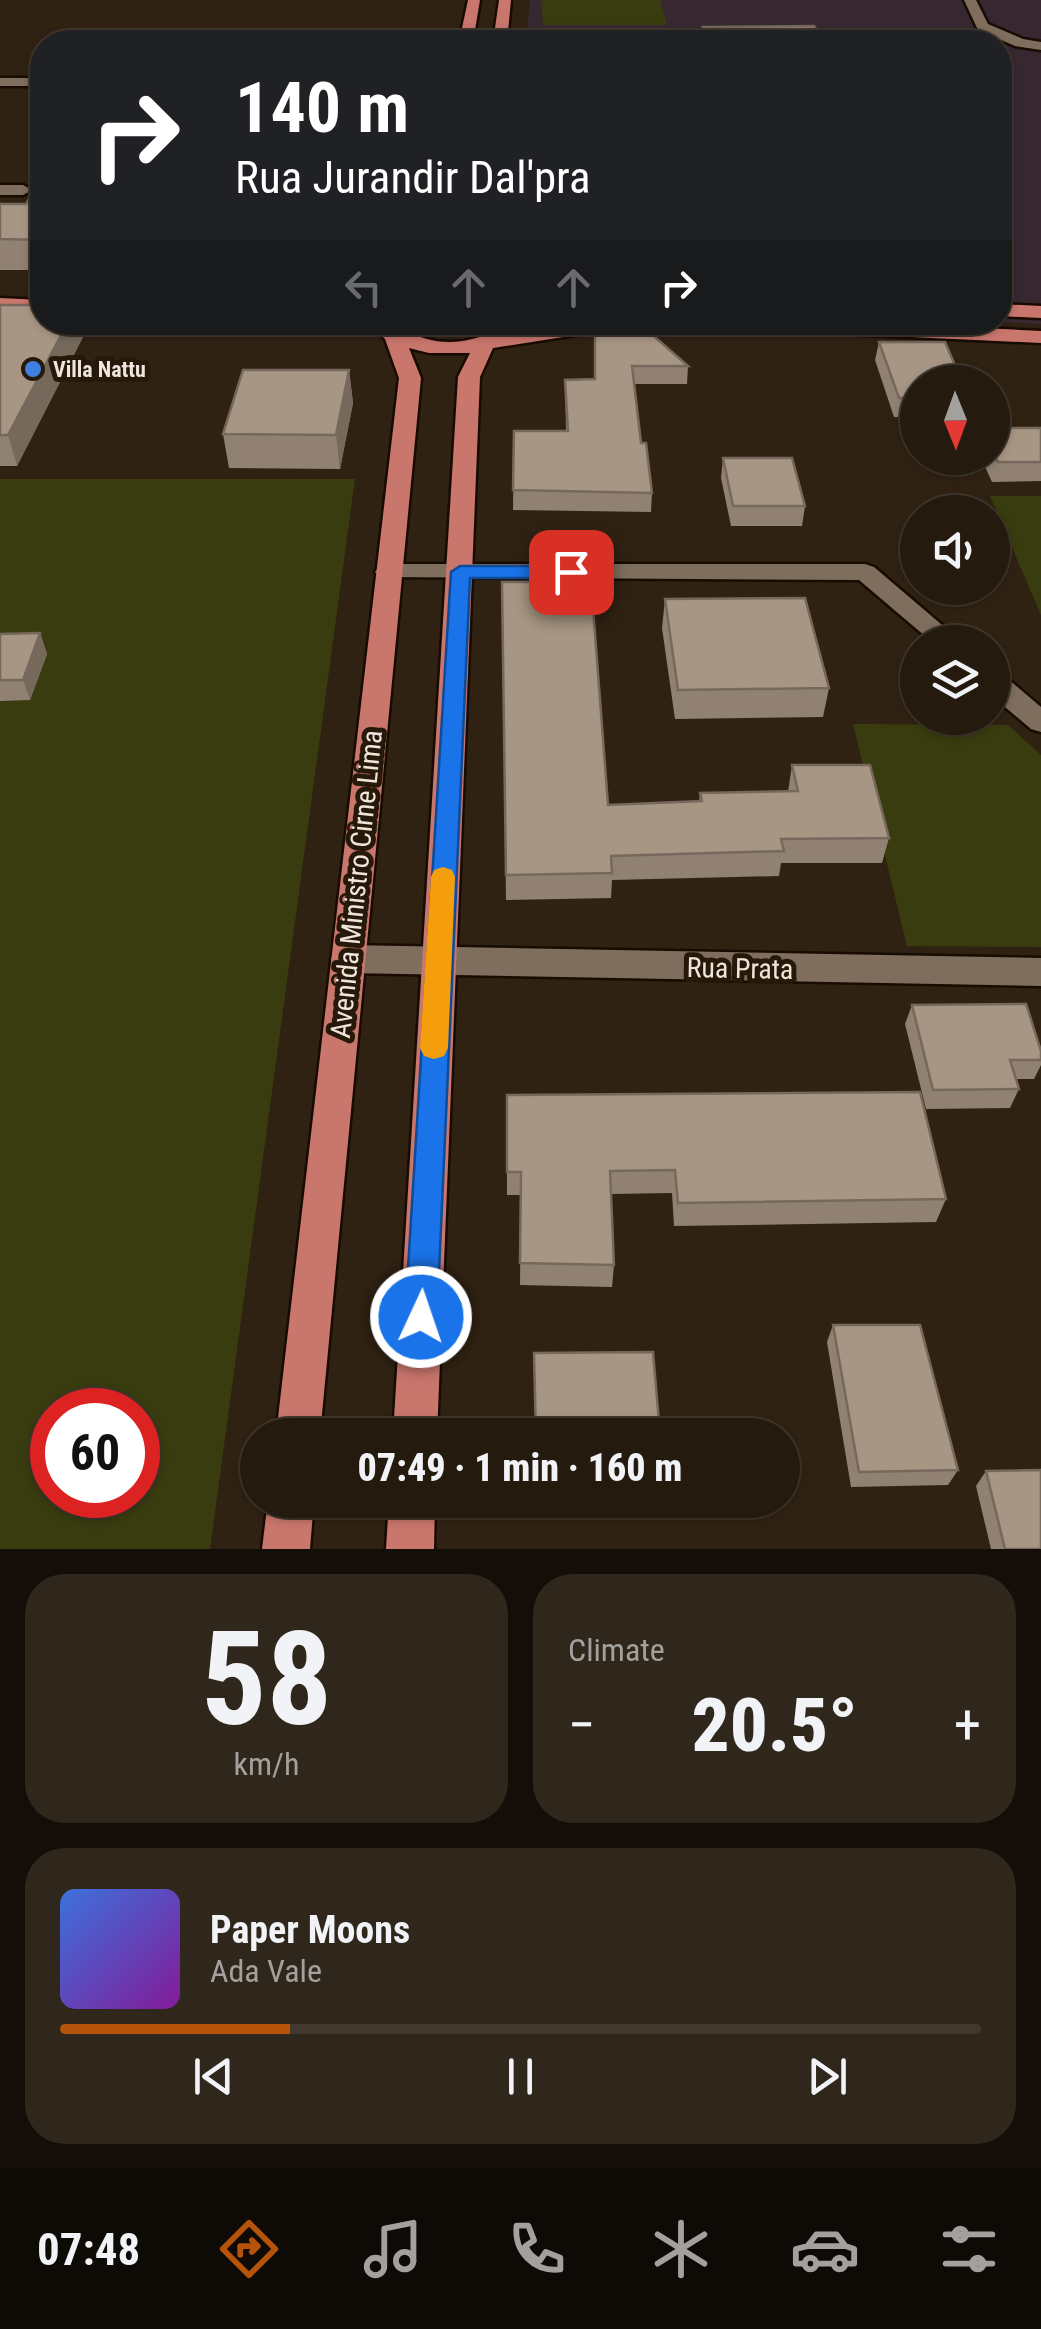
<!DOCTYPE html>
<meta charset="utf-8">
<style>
:root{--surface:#241a0e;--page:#30271c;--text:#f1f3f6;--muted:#a3a19e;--line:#41382e;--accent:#b45309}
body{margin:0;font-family:"Roboto Condensed",sans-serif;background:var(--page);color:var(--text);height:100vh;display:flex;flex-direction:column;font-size:38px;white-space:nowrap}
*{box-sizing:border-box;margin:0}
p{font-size:32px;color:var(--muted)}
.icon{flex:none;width:55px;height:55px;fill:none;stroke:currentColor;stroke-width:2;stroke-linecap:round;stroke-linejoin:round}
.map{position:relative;height:1549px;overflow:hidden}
.drawer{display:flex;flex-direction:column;gap:25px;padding:25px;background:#140e08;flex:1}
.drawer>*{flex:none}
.guide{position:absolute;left:30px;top:30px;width:982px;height:305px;border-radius:40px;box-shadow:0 2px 8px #0004,0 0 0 2px var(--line);background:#202124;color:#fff;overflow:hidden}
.needle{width:65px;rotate:179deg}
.buttons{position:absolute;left:900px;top:365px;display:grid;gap:20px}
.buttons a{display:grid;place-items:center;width:110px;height:110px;border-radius:50%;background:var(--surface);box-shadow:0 2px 8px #0004,0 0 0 2px var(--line);font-size:50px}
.speed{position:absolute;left:30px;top:1388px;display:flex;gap:20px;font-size:50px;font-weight:700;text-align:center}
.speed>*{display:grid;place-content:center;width:130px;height:130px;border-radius:50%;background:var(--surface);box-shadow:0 2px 8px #0004,0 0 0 2px var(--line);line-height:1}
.speed .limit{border:15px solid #d22;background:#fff;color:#111}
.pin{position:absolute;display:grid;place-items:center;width:85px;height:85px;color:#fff;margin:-42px;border-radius:20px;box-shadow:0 5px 15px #0006}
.me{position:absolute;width:110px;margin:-55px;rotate:3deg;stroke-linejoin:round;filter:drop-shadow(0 0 8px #0008)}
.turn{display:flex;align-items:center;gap:35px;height:210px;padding:0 40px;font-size:45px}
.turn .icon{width:130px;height:130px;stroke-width:2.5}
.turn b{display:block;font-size:70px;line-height:85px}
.lanes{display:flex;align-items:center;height:95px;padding:0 40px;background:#0003;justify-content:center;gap:50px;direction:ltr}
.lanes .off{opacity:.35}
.big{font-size:75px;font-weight:800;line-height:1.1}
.drawer .widget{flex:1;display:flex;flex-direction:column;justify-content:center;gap:15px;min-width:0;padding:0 35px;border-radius:40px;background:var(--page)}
.drawer .dial{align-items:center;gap:0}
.dial b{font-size:130px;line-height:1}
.song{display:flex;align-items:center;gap:30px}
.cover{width:120px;height:120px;border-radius:15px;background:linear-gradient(135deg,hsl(220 70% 55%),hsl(290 70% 35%))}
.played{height:10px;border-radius:5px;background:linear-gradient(90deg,var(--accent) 25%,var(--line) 25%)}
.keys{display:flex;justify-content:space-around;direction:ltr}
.heat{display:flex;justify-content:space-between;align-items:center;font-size:55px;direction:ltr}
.drawer .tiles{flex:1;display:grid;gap:25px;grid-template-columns:1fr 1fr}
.widget:last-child{grid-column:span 2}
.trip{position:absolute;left:240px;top:1418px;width:560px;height:100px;border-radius:50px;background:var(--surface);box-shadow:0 2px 8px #0004,0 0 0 2px var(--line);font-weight:800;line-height:100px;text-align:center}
.dock{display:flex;height:160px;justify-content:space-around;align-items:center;background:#0e0a06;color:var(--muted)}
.dock .icon{width:70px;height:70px}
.dock .current{color:var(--accent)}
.dock b{font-size:45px;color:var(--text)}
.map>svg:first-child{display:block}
.commercial{fill:#372731}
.green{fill:#393c0f;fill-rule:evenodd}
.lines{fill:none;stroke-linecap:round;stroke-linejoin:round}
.minor-casing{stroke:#180b01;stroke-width:5}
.major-casing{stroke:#180b01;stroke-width:5}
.minor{fill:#7f6e5d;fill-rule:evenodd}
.major{fill:#c9766d;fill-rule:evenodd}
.wall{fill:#908172}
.shaded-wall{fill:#76695c}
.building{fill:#a89684;stroke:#76695c;stroke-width:2.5}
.route{fill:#1a73e8;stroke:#114b97;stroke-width:2.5}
.slow{fill:#f59e0b}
.shop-dot{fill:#3f7fe0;stroke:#26190a;stroke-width:4}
.labels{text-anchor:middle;stroke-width:10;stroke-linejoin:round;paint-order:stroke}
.far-poi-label{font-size:22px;font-weight:bold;fill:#efe5dc;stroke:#26190a;text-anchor:start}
.street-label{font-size:28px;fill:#efe5dc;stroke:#26190a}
</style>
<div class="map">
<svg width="1041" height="1549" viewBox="0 0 1041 1549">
<rect width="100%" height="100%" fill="#302213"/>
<!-- commercial -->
<path class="commercial" d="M530,0H1041V324L1000,322V42H526Z"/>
<!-- green -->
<g class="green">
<path d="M541,0H660L667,25H543Z"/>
<path d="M0,479H355L210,1549H0ZM52,1410H138V1495H52Z"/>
<path d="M990,496H1041V615Z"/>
<path d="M853,724L1008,725L1041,755V947L907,946Z"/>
</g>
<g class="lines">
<!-- minor casing -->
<g class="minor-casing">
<g id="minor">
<path d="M964,0H976L988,24L1023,39L1041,42V50L1015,46L978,30Z"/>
<rect x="0" y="78" width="42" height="8"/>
<path d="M0,185H23L32,190L23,195H0Z"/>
<path d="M388,564H865L874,567L962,642H932L859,580L379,577L375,572L379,567Z"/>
<path d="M992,672L1002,674L1041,707V732L1031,729L992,696Z"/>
<path d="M348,945L1041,958V986L348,973L336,969L331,959L336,949Z"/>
</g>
</g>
<!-- major casing -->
<g class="major-casing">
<g id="major">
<path d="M468,0H480L473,42H459Z"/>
<path d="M499,0H511L507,42H493Z"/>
<path d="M0,298L42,300V312L0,310Z"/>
<path d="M1000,304L1041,306V318L1000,316Z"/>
<path d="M366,322C397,322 419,343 451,342C483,342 506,322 537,322L531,329L575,322H630L620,328L493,348L480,377L437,1435H393L458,377L470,353H429L409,348L421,378L320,1435H276L399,378L385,339Z"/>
<path d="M706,322H858L1041,331V343L716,328Z"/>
<path d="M268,1500H314L310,1549H262Z"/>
<path d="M389,1500H435L434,1549H386Z"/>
</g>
</g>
<!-- minor -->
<use href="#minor" class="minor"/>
<!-- major -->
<use href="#major" class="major"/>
</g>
<!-- wall -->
<g class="wall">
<path d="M703,27L825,42H706L702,35Z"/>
<path d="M42,174V270H0V204H26Z"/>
<path d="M0,305L42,322H81L84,335L17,466H0Z"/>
<path d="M595,329L688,366L687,384H634L641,443L652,493L651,512L513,510L514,431H566L565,380L594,379Z"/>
<path d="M879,342L918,382V417H894L875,360Z"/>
<path d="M349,370L353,403L340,469L229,468L223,434Z"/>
<path d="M992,428H1041V481L992,482L981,458H992Z"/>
<path d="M723,458L805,506L802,526H731L721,478Z"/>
<path d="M502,582L608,805L699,801L700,793L788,792L792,765L889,838L882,863H781L779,876L612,880L611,898L506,900Z"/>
<path d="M665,599L829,688L823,717L675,719L662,628Z"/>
<path d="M40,633L47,654L30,700L0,701V634Z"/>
<path d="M912,1005L1041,1051V1065L1034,1079H1016L1019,1089L1010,1108L926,1109L905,1024Z"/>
<path d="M507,1095L946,1199L936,1222L674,1226L672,1193L611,1194L614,1265L612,1287L520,1285L521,1195H507Z"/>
<path d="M833,1325L958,1470L948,1485L851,1487L827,1342Z"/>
<path d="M986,1471L1041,1549H991L976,1486Z"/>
</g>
<!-- shaded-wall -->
<g class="shaded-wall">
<path d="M68,322H81L84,335L17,466L8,435Z"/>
<path d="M349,370L353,403L340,469L336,435Z"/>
<path d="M40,633L47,654L30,700L23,680Z"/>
</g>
<!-- building -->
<g class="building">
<path d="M814,26L825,42H710L703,27Z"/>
<path d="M42,174V240L0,239V204H26Z"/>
<path d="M0,305H42V322H68L8,435H0Z"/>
<path d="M595,329L648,331L688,366H632L641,443H646L652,493L513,490L514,431H568L565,380L595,379Z"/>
<path d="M879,342H945L962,382H918V398H899Z"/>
<path d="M243,370H349L336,435L223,434Z"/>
<path d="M992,428H1041V462H998L992,452Z"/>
<path d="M723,458H792L805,506H733Z"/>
<path d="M502,582H591L608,805L702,801L700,793L798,791L792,765H870L889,838L781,839L784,851L611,856L612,873L506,875Z"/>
<path d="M805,598L829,688L678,690L665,599Z"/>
<path d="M40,633L23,680H0V634Z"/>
<path d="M1026,1004L1041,1051V1060H1010L1019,1089L933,1090L912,1005Z"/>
<path d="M920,1092L946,1199L678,1203L675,1170L610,1171L614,1265L520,1263L521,1172H507V1095Z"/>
<path d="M833,1325H920L958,1470L859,1472Z"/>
<path d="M653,1352L660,1434L536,1435L534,1353Z"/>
<path d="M1041,1470V1549H1005L986,1471Z"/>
</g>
<!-- route -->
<path class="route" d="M460,566H571L580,572L571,578H470L437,1317L432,1328L421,1333L409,1328L405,1317L451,572Z"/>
<!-- slow -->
<path class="slow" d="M443,867L452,870L455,877L448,1048L444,1056L434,1059L424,1056L420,1048L431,877L434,870Z"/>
<!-- markers -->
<circle class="shop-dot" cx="33" cy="369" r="10"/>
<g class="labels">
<!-- far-poi labels -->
<g class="far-poi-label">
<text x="53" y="377">Villa Nattu</text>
</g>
<!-- street labels -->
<g class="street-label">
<text transform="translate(356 884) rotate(-84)" y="10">Avenida Ministro Cirne Lima</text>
<text transform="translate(740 968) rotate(1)" y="10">Rua Prata</text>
</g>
</g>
</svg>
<div class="buttons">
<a><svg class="needle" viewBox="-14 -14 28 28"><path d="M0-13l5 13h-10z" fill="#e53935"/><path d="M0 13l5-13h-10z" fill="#a3a19e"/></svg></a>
<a><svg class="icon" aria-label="sound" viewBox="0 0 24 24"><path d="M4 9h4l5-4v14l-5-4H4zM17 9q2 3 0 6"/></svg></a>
<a><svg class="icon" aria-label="layers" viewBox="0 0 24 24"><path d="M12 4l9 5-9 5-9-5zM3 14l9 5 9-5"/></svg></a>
</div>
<div class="speed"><div class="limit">60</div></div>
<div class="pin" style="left:571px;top:572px;background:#d93025"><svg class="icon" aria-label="arrive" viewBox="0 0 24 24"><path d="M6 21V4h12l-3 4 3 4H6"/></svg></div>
<svg class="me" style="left:421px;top:1317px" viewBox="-20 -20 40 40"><circle r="17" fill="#1a73e8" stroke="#fff" stroke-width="3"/><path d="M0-11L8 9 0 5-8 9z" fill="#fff"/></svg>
<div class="trip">07:49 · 1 min · 160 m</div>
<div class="guide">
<div class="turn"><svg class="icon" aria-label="right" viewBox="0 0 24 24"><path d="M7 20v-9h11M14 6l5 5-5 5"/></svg><div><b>140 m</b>Rua Jurandir Dal'pra</div></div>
<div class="lanes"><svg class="icon off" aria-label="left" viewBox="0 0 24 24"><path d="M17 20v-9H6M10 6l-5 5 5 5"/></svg><svg class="icon off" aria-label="ahead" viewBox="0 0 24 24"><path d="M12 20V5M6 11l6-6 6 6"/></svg><svg class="icon off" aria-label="ahead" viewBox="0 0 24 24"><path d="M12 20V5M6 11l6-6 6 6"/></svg><svg class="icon" aria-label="right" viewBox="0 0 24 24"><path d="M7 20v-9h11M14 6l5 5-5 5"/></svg></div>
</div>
</div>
<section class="drawer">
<div class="tiles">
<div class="widget dial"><b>58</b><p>km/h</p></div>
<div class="widget"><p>Climate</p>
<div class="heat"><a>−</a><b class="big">20.5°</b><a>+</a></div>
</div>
<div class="widget">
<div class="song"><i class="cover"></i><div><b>Paper Moons</b><p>Ada Vale</p></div></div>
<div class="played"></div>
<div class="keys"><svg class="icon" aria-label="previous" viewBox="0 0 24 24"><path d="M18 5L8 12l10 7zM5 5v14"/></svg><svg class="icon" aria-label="pause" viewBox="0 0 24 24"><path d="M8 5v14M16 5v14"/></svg><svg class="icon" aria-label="next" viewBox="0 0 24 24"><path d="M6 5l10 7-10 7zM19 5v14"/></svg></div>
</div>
</div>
</section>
<nav class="dock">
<b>07:48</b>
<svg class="icon current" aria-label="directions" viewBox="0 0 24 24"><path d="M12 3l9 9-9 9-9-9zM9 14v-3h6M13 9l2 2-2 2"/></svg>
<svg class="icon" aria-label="music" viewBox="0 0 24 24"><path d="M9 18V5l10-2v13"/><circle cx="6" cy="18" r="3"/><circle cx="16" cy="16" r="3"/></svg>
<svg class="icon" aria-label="phone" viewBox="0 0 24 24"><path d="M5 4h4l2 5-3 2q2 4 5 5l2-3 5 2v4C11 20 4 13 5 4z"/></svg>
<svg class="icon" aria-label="climate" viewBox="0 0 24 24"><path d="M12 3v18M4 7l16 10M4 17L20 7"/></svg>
<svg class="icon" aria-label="car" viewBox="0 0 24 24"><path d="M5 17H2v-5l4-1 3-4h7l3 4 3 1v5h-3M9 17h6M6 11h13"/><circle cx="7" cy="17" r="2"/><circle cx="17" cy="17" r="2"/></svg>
<svg class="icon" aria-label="filters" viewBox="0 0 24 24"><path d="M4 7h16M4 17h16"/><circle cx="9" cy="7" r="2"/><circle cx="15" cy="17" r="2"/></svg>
</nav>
